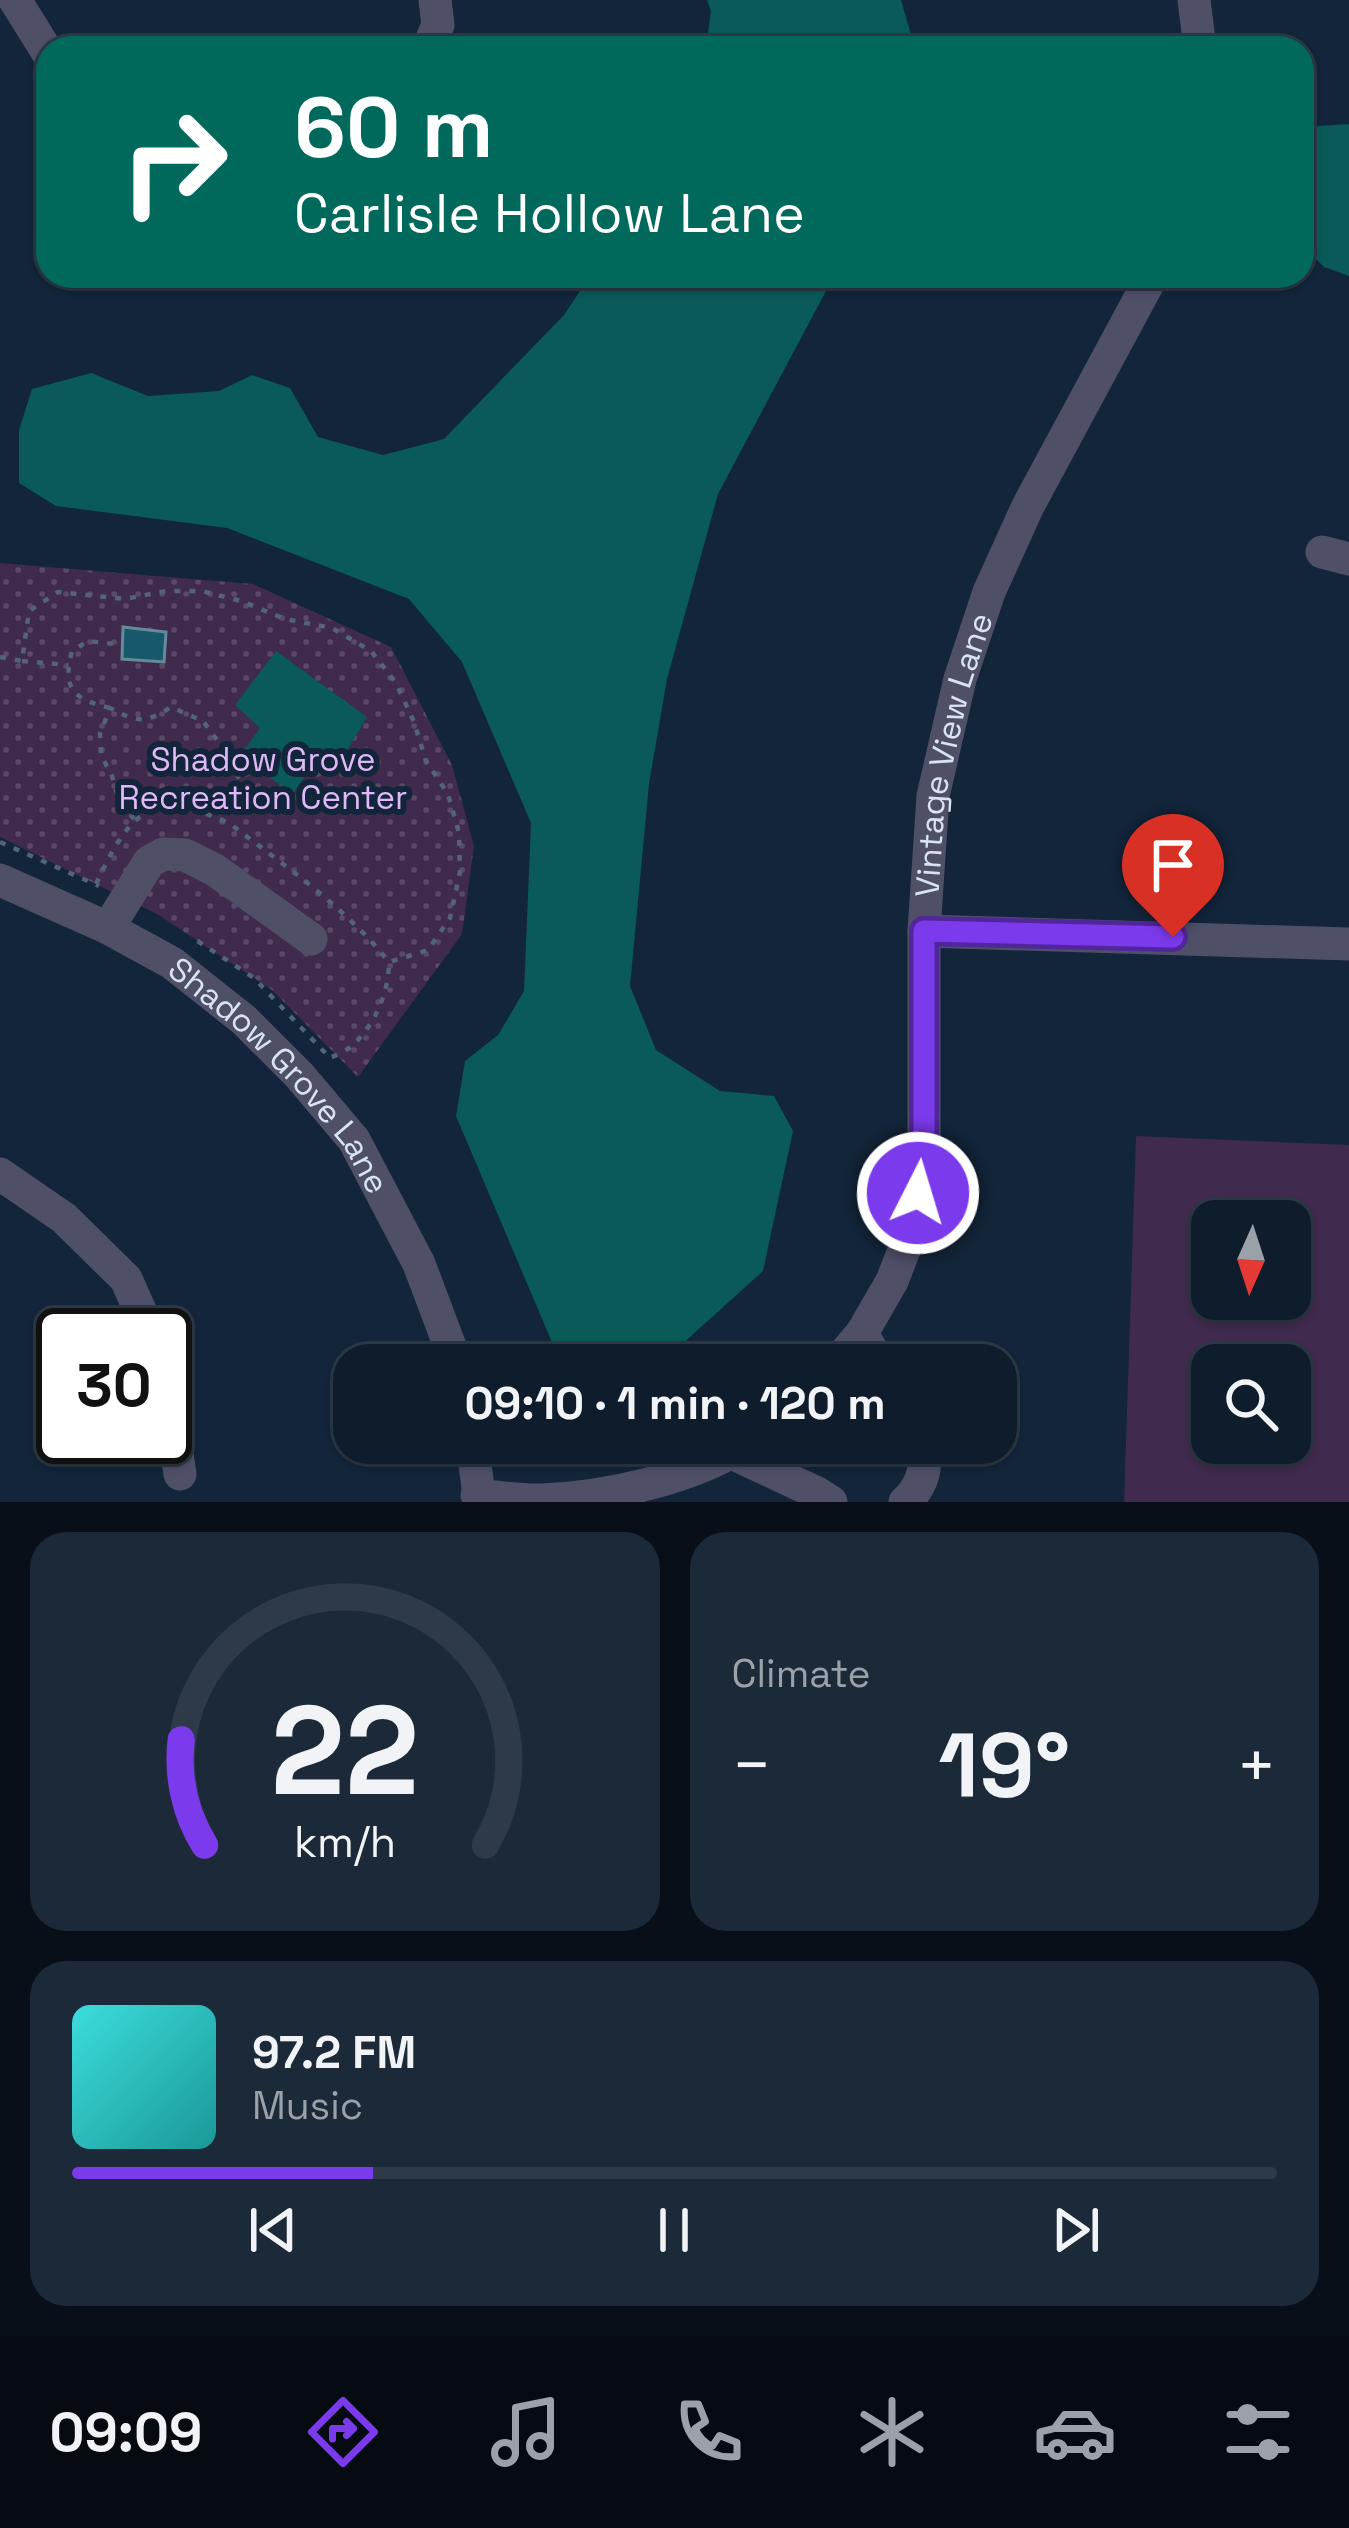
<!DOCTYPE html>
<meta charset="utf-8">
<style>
:root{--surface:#0e1c2c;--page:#1c2938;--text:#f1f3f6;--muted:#9ba1a9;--line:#2e3a48;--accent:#7c3aed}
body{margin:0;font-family:"Space Grotesk",sans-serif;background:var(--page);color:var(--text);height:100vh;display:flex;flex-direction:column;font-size:45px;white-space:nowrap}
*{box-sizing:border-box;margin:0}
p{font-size:39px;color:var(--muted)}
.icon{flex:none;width:66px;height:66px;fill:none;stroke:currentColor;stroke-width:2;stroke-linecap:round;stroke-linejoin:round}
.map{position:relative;height:1502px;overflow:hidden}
.details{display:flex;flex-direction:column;gap:30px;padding:30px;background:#080f18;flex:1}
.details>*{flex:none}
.banner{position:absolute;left:36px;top:36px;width:1278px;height:252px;border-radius:36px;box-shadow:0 3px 9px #0004,0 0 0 3px var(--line);background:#00695c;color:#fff;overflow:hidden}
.needle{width:78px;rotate:183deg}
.buttons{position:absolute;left:1191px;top:1200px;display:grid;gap:24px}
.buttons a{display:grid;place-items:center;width:120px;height:120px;border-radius:24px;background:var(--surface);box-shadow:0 3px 9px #0004,0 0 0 3px var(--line);font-size:60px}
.speed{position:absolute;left:36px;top:1308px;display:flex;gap:24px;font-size:60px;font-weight:700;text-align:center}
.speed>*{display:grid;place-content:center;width:156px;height:156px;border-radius:50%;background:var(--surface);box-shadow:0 3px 9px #0004,0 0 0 3px var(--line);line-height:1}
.speed .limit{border:6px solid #111;border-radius:18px;background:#fff;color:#111}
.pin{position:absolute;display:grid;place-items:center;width:102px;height:102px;color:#fff;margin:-123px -51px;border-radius:50% 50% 50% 0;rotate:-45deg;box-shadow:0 0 12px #0007}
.pin .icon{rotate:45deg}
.me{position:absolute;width:132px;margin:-66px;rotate:5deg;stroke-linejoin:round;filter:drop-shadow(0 0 9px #0008)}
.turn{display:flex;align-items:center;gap:42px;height:252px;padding:0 60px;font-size:54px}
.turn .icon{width:156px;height:156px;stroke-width:2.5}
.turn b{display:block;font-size:84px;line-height:102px}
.big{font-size:90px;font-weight:700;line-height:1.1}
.details .tile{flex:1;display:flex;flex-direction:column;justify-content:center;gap:18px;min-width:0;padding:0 42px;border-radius:36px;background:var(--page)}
.details .dial{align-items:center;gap:0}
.dial svg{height:312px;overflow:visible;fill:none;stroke:var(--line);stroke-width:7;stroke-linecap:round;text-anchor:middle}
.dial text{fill:var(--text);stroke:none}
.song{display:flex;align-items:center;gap:36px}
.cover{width:144px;height:144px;border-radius:18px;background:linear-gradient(135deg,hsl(180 70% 55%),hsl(180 70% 35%))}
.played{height:12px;border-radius:6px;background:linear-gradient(90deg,var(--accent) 25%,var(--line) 25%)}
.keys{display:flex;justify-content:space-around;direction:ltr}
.heat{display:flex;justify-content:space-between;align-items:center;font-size:66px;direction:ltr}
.details .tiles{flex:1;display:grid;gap:30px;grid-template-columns:1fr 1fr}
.tile:last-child{grid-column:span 2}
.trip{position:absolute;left:333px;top:1344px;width:684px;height:120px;border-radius:36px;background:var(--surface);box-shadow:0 3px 9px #0004,0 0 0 3px var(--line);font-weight:700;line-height:120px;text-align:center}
.dock{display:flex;height:192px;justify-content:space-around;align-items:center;background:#060b12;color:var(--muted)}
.dock .icon{width:84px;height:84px}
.dock .selected{color:var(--accent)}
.dock b{font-size:54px;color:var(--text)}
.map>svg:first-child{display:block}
.grass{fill:#402a4d;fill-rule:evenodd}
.park{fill:url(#park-dots)}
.water{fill:#095a59}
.building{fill:#18586b;stroke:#658b99;stroke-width:3}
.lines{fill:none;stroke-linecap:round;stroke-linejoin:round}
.path{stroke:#536477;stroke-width:4.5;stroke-dasharray:6 9;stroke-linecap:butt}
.minor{stroke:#4f5068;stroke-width:33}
.route-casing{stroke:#51269a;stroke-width:30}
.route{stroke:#7c3aed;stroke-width:21}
.labels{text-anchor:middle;stroke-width:12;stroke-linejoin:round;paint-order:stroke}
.street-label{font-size:33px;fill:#d8e4f3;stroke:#12253a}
.park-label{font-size:33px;fill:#dfb9f7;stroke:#12253a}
</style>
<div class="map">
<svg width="1349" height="1502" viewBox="0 0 1349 1502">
<defs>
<pattern id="park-dots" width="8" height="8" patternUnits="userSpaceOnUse" patternTransform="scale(3)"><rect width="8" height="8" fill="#402a4d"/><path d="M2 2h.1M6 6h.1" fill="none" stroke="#5b4967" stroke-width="1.8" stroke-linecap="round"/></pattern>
</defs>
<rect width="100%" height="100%" fill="#12253a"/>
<!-- grass -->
<path class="grass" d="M1136,1136L1349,1145V1502H1124ZM1212,1221H1290V1299H1212ZM1212,1365H1290V1443H1212Z"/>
<!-- park -->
<path class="park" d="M0,563L253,584L391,647L452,765L474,846L462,934L358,1077L272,990L157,914L0,837Z"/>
<!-- water -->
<g class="water">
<path d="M707,0H901L915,48H706L711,11Z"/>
<path d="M1349,124V276L1324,267L1302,245V133L1318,126Z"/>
<path d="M590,276H834L718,494L667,679L649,784L630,986L656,1050L720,1091L774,1096L793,1131L763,1271L659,1365H568L551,1340L456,1116L465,1061L498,1035L524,991L531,823L462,662L409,599L227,528L56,506L19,483V430L32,389L91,373L148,396L219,391L252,375L290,388L318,437L383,455L444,439L564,315Z"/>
<path d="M276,651L367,717L334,772L314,763L293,794L240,756L260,728L235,705Z"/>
</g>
<!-- building -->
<path class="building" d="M123,627L166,632L164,662L122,659Z"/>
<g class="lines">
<!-- path -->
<g class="path">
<path d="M0,657L22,661L29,611L58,592L125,599L166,591H202L241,601L285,619L332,628L371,651L396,683L414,722L426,761L448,794L459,833L460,872L450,918L428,950L389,962C389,991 376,1022 355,1043C349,1050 338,1054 330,1058L254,978L193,938"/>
<path d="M22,661L68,665"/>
<path d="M110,708C73,699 62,689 72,651L88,641L115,644"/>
<path d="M134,819L119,801L112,776L101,755L100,734L110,708C136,722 146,724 171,707L203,721L225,751L242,784L215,817"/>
<path d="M0,842L99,886"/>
<path d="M96,884C129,814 149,787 229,823C285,866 345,907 389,962"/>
</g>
<!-- minor -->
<g class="minor">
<path d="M15,0L48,53"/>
<path d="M1194,0L1200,48"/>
<path d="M428,48L438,25L435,0"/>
<path d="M1322,552L1349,559"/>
<path id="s1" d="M0,880L108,928L172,963L244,1020L299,1075L354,1140L419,1264L457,1365"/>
<path d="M108,928L149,862L163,854L185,855L215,870L311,939"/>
<path d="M924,931L1349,944"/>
<path d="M0,1174L64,1218L126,1279L151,1335"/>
<path d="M862,1333L880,1365"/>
<path id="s2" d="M835,1365L862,1333L892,1281L913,1227L924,1159V931L933,796L960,679L989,592L1028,506L1152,276"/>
<path d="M165,1370L180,1474"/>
<path d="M472,1443L480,1502"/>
<path d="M732,1453L817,1493L831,1502"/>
<path d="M477,1495C499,1497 521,1501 542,1500C607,1497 692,1479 747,1443"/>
<path d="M905,1502C923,1486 928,1466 922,1443"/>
</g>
</g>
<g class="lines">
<!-- route casing -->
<g class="route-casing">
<path id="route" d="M918,1193L924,1159V931L1173,937"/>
</g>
<!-- route -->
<use href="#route" class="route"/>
</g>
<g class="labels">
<!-- street labels -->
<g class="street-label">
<text dy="12" stroke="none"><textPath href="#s2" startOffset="636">Vintage View Lane</textPath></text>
<text dy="12" stroke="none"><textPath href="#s1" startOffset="348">Shadow Grove Lane</textPath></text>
</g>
<!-- park labels -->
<g class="park-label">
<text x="263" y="771">Shadow Grove<tspan x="263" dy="38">Recreation Center</tspan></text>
</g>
</g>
</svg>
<div class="buttons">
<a><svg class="needle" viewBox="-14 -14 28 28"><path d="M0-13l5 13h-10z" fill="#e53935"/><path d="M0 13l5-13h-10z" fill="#9ba1a9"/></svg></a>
<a><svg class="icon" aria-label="search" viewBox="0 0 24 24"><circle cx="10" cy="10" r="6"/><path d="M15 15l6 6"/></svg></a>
</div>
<div class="speed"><div class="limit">30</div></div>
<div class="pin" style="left:1173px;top:937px;background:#d93025"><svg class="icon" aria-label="arrive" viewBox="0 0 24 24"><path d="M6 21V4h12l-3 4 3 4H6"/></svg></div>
<svg class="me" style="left:918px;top:1193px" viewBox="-20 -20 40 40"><circle r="17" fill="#7c3aed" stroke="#fff" stroke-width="3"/><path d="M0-11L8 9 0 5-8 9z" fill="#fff"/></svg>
<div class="trip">09:10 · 1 min · 120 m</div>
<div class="banner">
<div class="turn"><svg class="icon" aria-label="right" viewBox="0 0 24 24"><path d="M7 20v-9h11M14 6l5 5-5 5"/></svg><div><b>60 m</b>Carlisle Hollow Lane</div></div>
</div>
</div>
<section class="details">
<div class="tiles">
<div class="tile dial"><svg viewBox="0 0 100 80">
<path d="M14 69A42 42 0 1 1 86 69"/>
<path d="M14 69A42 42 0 0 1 8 42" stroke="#7c3aed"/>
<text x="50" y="56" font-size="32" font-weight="700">22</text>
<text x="50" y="72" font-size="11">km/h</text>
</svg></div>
<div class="tile"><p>Climate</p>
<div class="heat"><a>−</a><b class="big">19°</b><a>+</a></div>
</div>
<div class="tile">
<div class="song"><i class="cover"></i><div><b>97.2 FM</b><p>Music</p></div></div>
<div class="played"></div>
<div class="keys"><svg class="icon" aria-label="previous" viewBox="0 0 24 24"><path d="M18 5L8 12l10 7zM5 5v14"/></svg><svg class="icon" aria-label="pause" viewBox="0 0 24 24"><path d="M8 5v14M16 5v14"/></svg><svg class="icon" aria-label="next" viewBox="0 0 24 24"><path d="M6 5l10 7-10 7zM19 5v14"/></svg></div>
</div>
</div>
</section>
<nav class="dock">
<b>09:09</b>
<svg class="icon selected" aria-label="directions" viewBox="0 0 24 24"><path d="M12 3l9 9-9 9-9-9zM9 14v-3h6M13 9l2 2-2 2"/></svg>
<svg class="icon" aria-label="music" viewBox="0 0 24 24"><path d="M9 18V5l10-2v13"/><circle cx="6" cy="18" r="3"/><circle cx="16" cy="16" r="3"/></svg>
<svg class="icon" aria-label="phone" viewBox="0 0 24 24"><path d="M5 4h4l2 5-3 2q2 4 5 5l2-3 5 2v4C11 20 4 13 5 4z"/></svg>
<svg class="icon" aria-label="climate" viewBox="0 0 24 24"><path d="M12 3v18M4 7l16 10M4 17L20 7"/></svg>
<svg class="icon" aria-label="car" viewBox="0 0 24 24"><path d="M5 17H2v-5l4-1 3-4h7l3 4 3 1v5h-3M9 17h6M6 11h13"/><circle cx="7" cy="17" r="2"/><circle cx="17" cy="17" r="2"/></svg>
<svg class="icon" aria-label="filters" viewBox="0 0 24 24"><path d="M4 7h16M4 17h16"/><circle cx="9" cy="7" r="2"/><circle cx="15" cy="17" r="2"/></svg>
</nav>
